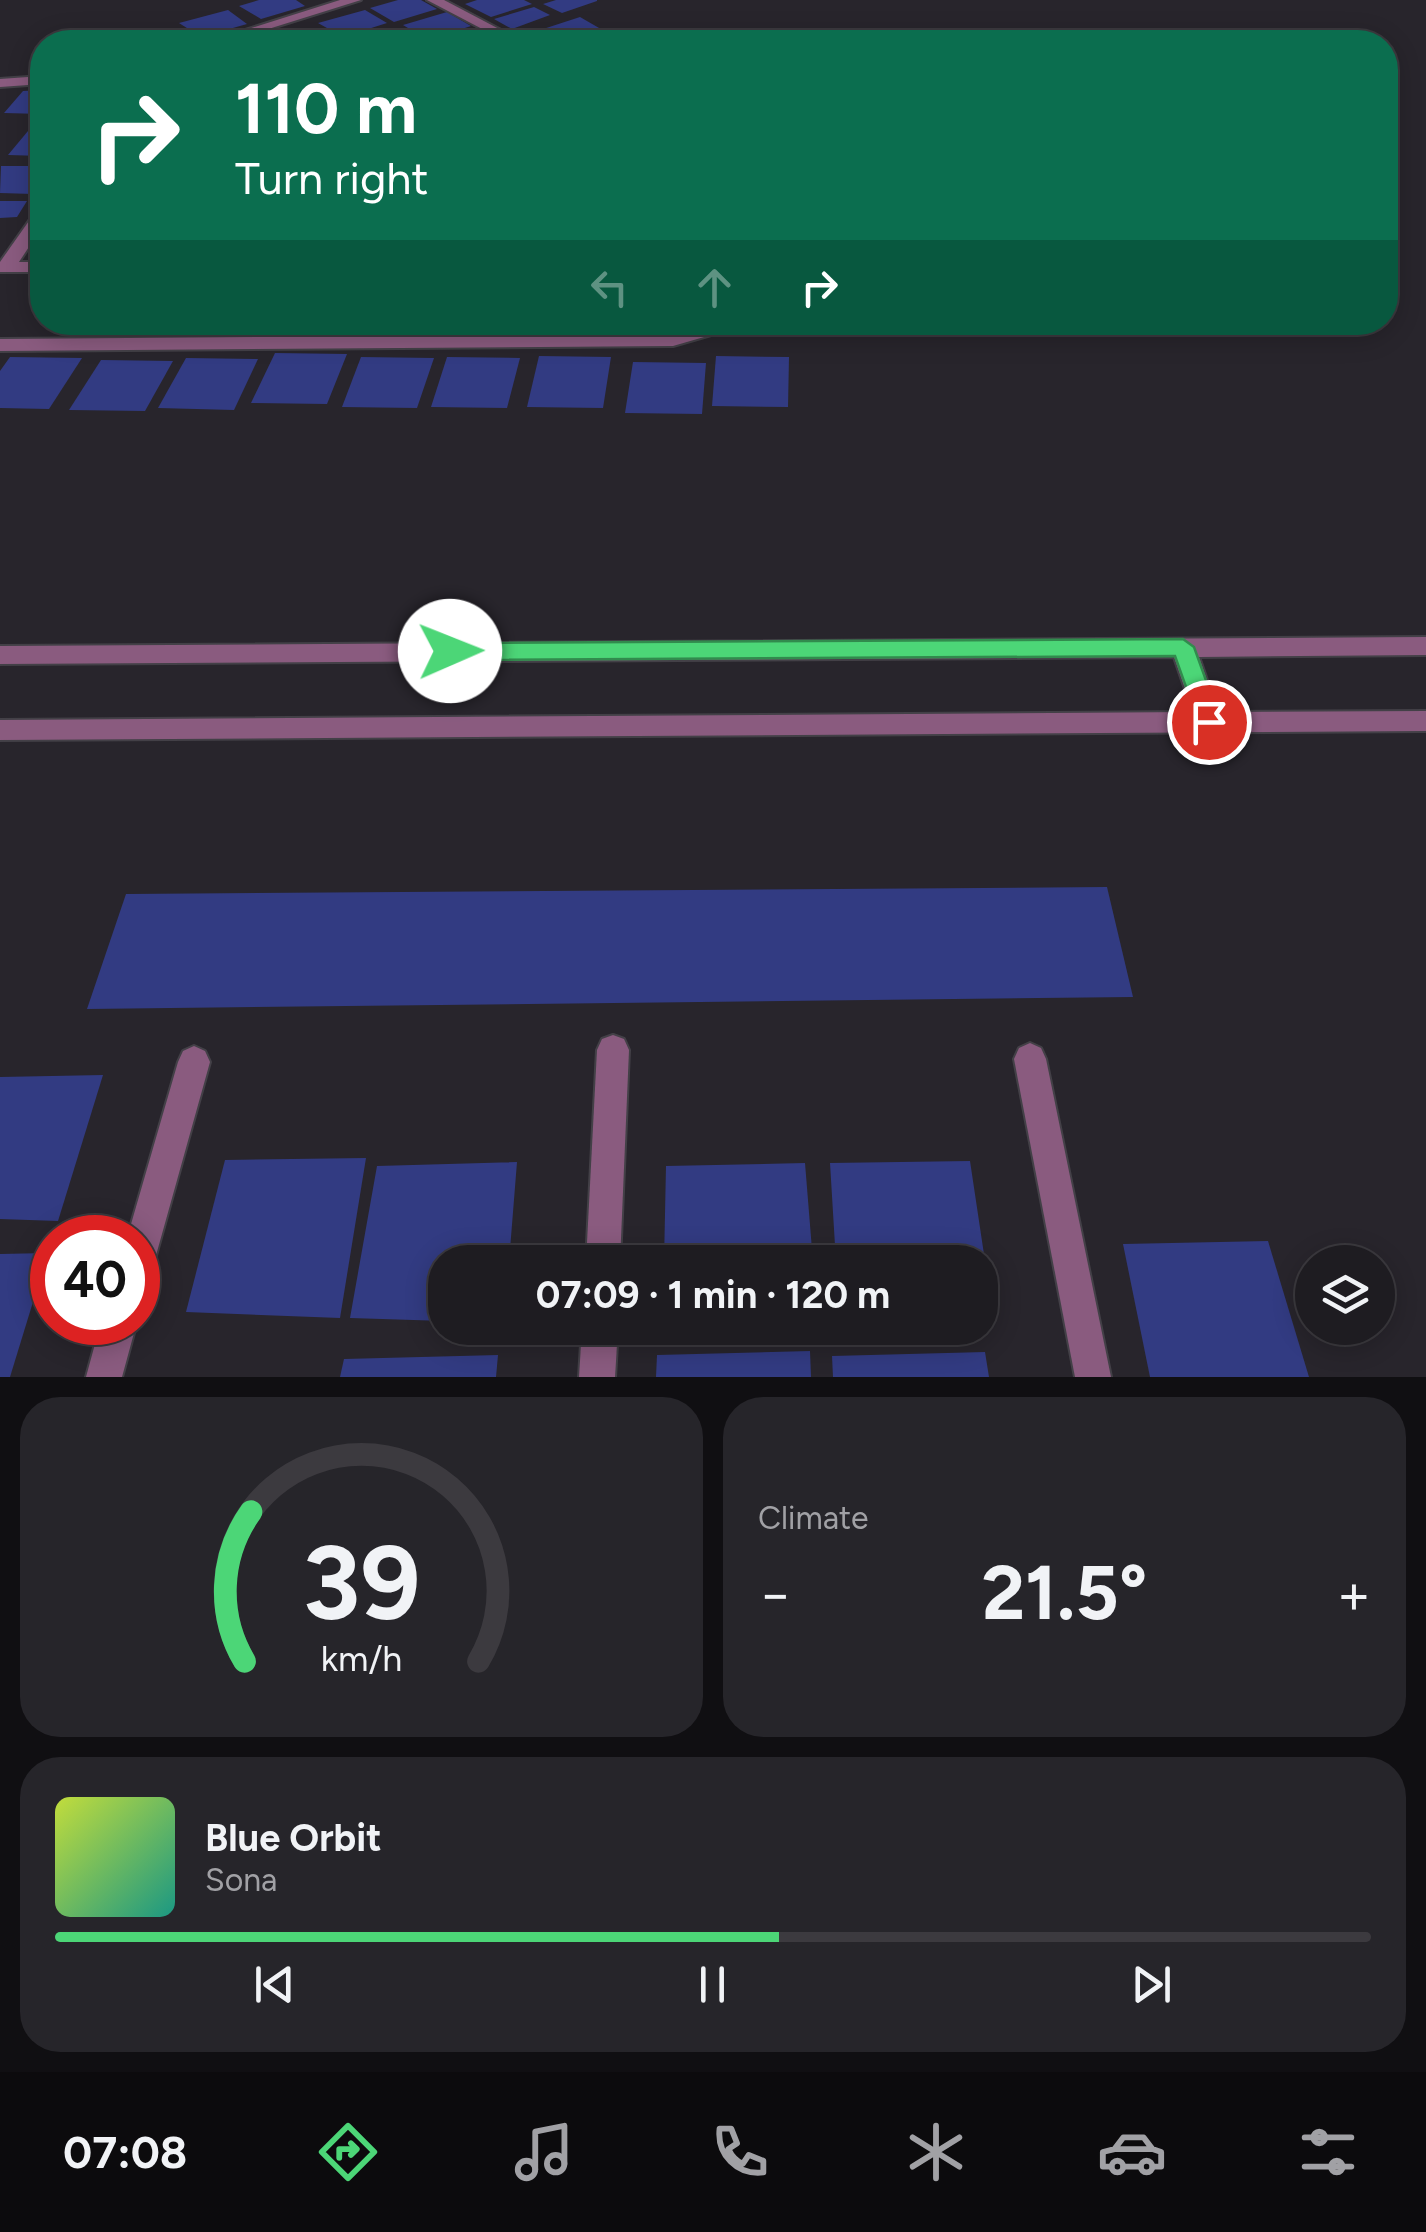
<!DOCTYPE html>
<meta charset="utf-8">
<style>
:root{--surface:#1e1c21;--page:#26252a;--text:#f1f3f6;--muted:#a1a1a5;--line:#3c3a3f;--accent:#4cd677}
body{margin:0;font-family:Figtree,sans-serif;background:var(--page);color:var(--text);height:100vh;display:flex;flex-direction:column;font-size:38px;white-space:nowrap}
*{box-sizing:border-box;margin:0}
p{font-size:32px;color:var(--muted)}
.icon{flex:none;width:55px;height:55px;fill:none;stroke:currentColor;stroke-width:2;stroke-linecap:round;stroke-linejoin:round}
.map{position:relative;height:1377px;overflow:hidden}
.details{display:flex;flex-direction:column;gap:20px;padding:20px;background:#100f12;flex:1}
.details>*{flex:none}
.hud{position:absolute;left:30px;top:30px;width:1368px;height:305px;border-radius:40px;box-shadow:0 5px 25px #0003,0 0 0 2px var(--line);background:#0b6e4f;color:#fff;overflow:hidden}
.fabs{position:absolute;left:1295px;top:1245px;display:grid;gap:20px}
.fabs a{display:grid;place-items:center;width:100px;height:100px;border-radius:50%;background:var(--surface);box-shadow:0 5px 25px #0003,0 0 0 2px var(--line);font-size:50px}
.speed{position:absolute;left:30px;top:1215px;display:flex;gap:20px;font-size:50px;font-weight:700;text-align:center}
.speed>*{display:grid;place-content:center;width:130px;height:130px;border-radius:50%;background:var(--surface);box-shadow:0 5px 25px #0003,0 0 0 2px var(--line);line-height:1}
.speed .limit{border:15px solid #d22;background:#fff;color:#111}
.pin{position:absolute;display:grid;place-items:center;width:85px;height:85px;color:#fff;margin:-42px;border:5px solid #fff;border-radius:50%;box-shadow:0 2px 10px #0007}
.me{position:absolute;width:110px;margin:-55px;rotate:89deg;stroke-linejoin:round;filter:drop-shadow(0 0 8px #0008)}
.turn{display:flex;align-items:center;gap:35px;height:210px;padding:0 40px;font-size:45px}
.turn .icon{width:130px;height:130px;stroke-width:2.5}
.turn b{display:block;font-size:70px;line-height:85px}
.lanes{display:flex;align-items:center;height:95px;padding:0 40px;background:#0003;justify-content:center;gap:50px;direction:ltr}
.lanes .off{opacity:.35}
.big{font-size:75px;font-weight:700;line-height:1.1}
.details .tile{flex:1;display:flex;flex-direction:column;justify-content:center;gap:15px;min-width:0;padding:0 35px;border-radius:40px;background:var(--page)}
.details .dial{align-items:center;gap:0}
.dial svg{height:260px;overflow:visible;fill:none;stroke:var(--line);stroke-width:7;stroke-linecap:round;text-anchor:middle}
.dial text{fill:var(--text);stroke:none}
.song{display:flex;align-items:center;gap:30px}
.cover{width:120px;height:120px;border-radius:15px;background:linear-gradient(135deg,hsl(70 70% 55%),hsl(170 70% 35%))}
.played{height:10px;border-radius:5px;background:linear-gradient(90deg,var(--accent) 55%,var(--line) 55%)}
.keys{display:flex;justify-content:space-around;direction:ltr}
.heat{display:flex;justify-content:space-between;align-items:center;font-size:55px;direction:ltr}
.details .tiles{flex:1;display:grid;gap:20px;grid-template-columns:1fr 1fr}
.tile:last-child{grid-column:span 2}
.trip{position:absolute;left:428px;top:1245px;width:570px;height:100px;border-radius:40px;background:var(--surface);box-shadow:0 5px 25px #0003,0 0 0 2px var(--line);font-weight:700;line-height:100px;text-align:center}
.dock{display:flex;height:160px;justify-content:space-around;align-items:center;background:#0c0b0d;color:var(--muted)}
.dock .icon{width:70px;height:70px}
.dock .active{color:var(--accent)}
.dock b{font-size:45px;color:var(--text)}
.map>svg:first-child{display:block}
.building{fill:#323b82}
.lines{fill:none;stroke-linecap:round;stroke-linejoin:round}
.minor-casing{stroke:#434047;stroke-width:4}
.tertiary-casing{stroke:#434047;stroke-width:4}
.minor{fill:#8a5b7f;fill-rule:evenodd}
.tertiary{fill:#8a5b7f;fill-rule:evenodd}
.route{fill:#4cd677;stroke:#318b4d;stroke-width:2.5}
</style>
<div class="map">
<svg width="1426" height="1377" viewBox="0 0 1426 1377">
<rect width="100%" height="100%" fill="#28252c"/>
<!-- building -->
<g class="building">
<path d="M259,0H296L305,6L261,19L239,6Z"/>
<path d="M398,0H421L437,9L394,22L370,8Z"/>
<path d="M477,0H524L532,4L491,17L465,4Z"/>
<path d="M556,0H597V1L562,13L543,4Z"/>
<path d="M534,7L550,15L512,29L494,19Z"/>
<path d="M228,10L247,24L201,37L179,23Z"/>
<path d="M365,10L387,23L343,37L318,23Z"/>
<path d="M447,12L471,26L428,40L403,25Z"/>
<path d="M580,17L606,32L574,42H560L537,31Z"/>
<path d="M163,28L181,42H115V41Z"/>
<path d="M401,28L425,42H355Z"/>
<path d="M481,31L502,42H446Z"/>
<path d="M42,90V114L4,113L23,91Z"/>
<path d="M28,131H42V156L8,155Z"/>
<path d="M1,166H42V181L33,194L0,193Z"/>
<path d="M0,201H27L17,217L0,218Z"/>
<path d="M275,353L347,354L327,404L251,403Z"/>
<path d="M539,356L611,357L603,408L527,407Z"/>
<path d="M716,356L789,357L788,407L712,406Z"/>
<path d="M10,357L82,358L49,409L0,408V371Z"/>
<path d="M361,357L434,358L417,408L342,407Z"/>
<path d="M447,357L520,358L507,408L431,407Z"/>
<path d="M186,358L258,359L234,410L158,408Z"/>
<path d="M101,360L173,361L145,411L69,410Z"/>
<path d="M633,362L706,363L702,414L625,413Z"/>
<path d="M1107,887L1133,997L87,1009L126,894Z"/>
<path d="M103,1075L58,1221L0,1219V1077Z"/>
<path d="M366,1158L340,1318L186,1312L225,1160Z"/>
<path d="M970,1161L994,1321H980V1262H836L830,1163Z"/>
<path d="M517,1162L509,1262H445V1321L350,1318L377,1166Z"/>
<path d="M805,1163L813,1262H664L666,1166Z"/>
<path d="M1268,1241L1309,1377H1150L1123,1244Z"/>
<path d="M48,1253L10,1377H0V1254Z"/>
<path d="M810,1351L811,1377H656L657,1355Z"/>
<path d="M985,1352L989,1377H833L832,1356Z"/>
<path d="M498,1355L496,1377H340L344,1359Z"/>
</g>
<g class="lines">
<!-- minor casing -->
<g class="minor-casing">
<g id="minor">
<path d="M340,0H361L227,42H207Z"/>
<path d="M427,0H444L524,42H507Z"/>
<path d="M42,76V84L0,87V79Z"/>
<path d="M42,210V227L19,262H42V272H0V262L36,211Z"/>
<path d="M698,322H717L711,335L673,346L0,351V339L672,334L696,327Z"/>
<path d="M613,1035L624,1039L629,1050L620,1262H586L597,1050L602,1039Z"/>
<path d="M1030,1043L1041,1048L1046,1059L1111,1377H1075L1014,1059L1019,1048Z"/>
<path d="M194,1046L205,1051L210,1062L155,1259L150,1271L138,1276V1238H127L178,1062L183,1051Z"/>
<path d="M101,1322H137L122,1377H86Z"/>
<path d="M582,1328H618L615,1377H579Z"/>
</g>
</g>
<!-- tertiary casing -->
<g class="tertiary-casing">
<path id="tertiary" d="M1426,637V655L1199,657L1218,712L1426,711V731L0,740V720L1193,712L1174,657L0,664V646Z"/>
</g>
<!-- minor -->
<use href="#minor" class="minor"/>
<!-- tertiary -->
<use href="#tertiary" class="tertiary"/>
</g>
<!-- route -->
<path class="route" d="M1183,639L1194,647L1221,722L1217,729H1201L1175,656L450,660L439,651L450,643Z"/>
</svg>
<div class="fabs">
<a><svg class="icon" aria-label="layers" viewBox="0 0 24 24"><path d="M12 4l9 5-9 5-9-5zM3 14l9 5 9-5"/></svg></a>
</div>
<div class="speed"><div class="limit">40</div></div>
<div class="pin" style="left:1209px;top:722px;background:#d93025"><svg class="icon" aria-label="arrive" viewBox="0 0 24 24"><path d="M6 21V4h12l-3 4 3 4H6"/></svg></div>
<svg class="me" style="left:450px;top:651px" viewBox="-20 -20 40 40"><circle r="19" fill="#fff"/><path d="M0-13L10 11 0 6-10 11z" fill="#4cd677"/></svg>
<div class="trip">07:09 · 1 min · 120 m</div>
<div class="hud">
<div class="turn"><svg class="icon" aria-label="right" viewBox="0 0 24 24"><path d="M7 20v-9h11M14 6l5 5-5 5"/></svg><div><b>110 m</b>Turn right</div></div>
<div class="lanes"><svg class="icon off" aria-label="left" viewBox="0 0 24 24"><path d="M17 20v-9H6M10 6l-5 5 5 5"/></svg><svg class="icon off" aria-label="ahead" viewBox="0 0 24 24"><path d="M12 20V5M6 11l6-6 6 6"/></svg><svg class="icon" aria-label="right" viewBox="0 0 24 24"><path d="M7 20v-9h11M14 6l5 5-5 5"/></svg></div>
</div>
</div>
<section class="details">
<div class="tiles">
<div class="tile dial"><svg viewBox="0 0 100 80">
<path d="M14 69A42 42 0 1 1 86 69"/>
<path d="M14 69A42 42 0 0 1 16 23" stroke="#4cd677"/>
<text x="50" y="56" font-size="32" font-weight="700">39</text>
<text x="50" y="72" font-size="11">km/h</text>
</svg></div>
<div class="tile"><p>Climate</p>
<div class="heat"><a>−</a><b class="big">21.5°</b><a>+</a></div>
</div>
<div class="tile">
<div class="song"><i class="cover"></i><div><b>Blue Orbit</b><p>Sona</p></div></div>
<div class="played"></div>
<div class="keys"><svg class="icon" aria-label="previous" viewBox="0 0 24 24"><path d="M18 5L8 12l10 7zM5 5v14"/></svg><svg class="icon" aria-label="pause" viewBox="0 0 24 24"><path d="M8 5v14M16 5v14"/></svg><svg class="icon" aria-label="next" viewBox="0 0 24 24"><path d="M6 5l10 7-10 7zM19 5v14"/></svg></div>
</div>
</div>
</section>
<nav class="dock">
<b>07:08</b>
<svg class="icon active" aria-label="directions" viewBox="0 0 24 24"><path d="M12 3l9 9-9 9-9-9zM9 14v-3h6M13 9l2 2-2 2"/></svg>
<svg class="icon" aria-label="music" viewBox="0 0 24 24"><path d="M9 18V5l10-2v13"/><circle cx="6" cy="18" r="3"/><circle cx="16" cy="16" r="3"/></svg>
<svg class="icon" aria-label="phone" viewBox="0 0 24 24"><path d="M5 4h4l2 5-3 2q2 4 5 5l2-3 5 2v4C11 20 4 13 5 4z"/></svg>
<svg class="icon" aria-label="climate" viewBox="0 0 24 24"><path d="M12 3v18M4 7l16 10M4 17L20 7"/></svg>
<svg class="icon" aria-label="car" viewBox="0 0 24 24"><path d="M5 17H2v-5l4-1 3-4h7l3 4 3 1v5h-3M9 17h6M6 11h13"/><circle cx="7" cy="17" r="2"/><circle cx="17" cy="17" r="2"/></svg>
<svg class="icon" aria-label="filters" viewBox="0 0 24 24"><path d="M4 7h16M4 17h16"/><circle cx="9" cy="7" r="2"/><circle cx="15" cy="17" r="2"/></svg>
</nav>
